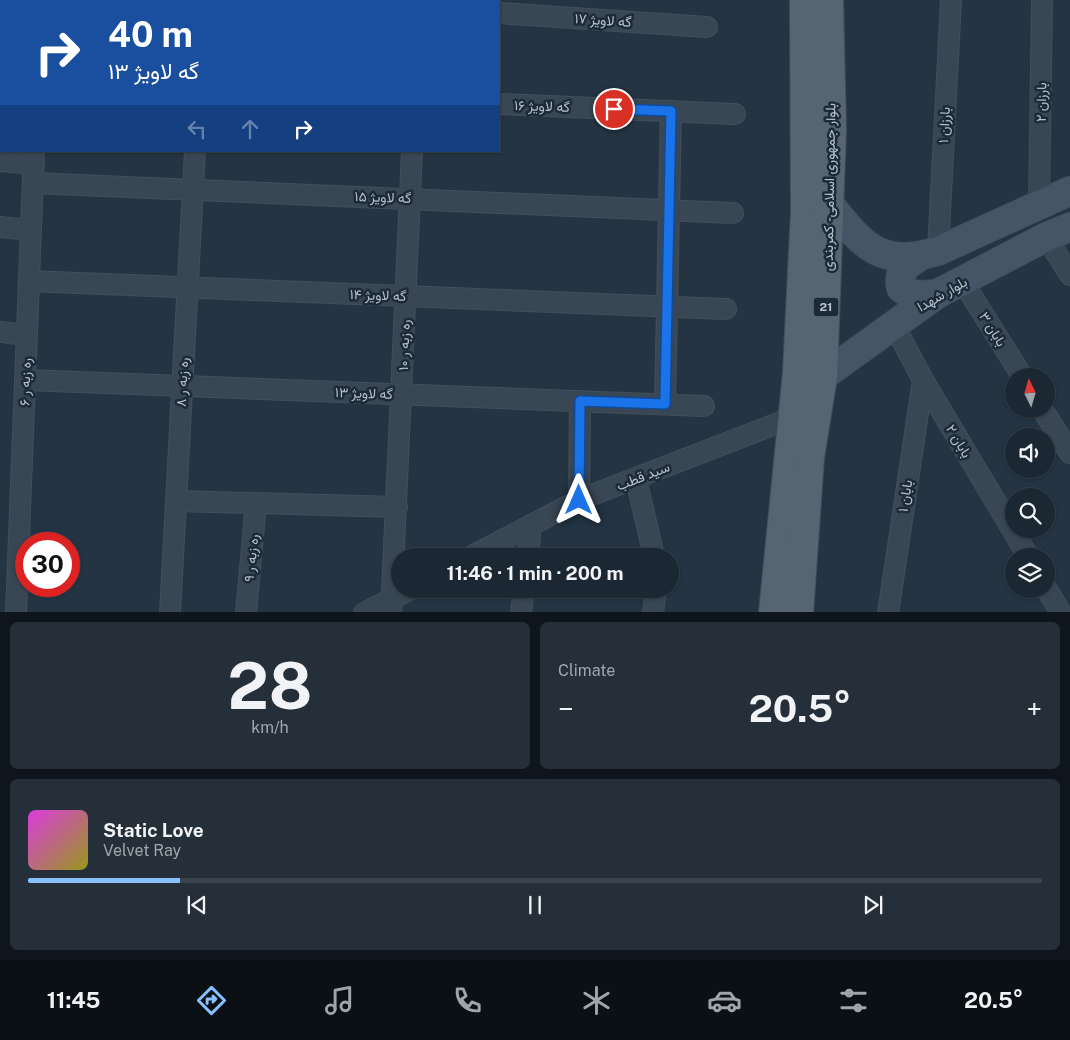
<!DOCTYPE html>
<meta charset="utf-8">
<style>
:root{--surface:#1b2732;--page:#242f3a;--text:#f1f3f6;--muted:#a0a5ac;--line:#39444d;--accent:#88c1ff}
body{margin:0;font-family:"Public Sans",Vazirmatn,sans-serif;background:var(--page);color:var(--text);height:100vh;display:flex;flex-direction:column;font-size:19px;white-space:nowrap}
*{box-sizing:border-box;margin:0}
p{font-size:16px;color:var(--muted)}
.icon{flex:none;width:28px;height:28px;fill:none;stroke:currentColor;stroke-width:2;stroke-linecap:round;stroke-linejoin:round}
.map{position:relative;height:612px;overflow:hidden}
.details{display:flex;flex-direction:column;gap:10px;padding:10px;background:#0f151c;flex:1}
.details>*{flex:none}
.banner{position:absolute;left:0px;top:0px;width:500px;height:152px;box-shadow:0 1px 4px #0004,0 0 0 1px var(--line);background:#1a4fa0;color:#fff;overflow:hidden}
.needle{width:32px;rotate:355deg}
.tools{position:absolute;left:1005px;top:368px;display:grid;gap:10px}
.tools a{display:grid;place-items:center;width:50px;height:50px;border-radius:50%;background:var(--surface);box-shadow:0 1px 4px #0004,0 0 0 1px var(--line);font-size:25px}
.speed{position:absolute;left:15px;top:532px;display:flex;gap:10px;font-size:25px;font-weight:700;text-align:center}
.speed>*{display:grid;place-content:center;width:65px;height:65px;border-radius:50%;background:var(--surface);box-shadow:0 1px 4px #0004,0 0 0 1px var(--line);line-height:1}
.speed .limit{border:8px solid #d22;background:#fff;color:#111}
.pin{position:absolute;display:grid;place-items:center;width:42px;height:42px;color:#fff;margin:-21px;border:2px solid #fff;border-radius:50%;box-shadow:0 1px 5px #0007}
.me{position:absolute;width:55px;margin:-28px;rotate:0deg;stroke-linejoin:round;filter:drop-shadow(0 0 4px #0008)}
.turn{display:flex;align-items:center;gap:18px;height:105px;padding:0 25px;font-size:22px}
.turn .icon{width:65px;height:65px;stroke-width:2.5}
.turn b{display:block;font-size:35px;line-height:42px}
.lanes{display:flex;align-items:center;height:48px;padding:0 25px;background:#0003;justify-content:center;gap:25px;direction:ltr}
.lanes .off{opacity:.35}
.big{font-size:38px;font-weight:700;line-height:1.1}
.details .widget{flex:1;display:flex;flex-direction:column;justify-content:center;gap:8px;min-width:0;padding:0 18px;border-radius:8px;background:var(--page)}
.details .dial{align-items:center;gap:0}
.dial b{font-size:65px;line-height:1}
.song{display:flex;align-items:center;gap:15px}
.cover{width:60px;height:60px;border-radius:8px;background:linear-gradient(135deg,hsl(300 70% 55%),hsl(60 70% 35%))}
.played{height:5px;border-radius:2px;background:linear-gradient(90deg,var(--accent) 15%,var(--line) 15%)}
.keys{display:flex;justify-content:space-around;direction:ltr}
.heat{display:flex;justify-content:space-between;align-items:center;font-size:28px;direction:ltr}
.details .tiles{flex:1;display:grid;gap:10px;grid-template-columns:1fr 1fr}
.widget:last-child{grid-column:span 2}
.trip{position:absolute;left:391px;top:548px;width:288px;height:50px;border-radius:25px;background:var(--surface);box-shadow:0 1px 4px #0004,0 0 0 1px var(--line);font-weight:700;line-height:50px;text-align:center}
.dock{display:flex;height:80px;justify-content:space-around;align-items:center;background:#0b1014;color:var(--muted)}
.dock .icon{width:35px;height:35px}
.dock .active{color:var(--accent)}
.dock b{font-size:22px;color:var(--text)}
.map>svg:first-child{display:block}
.lines{fill:none;stroke-linecap:round;stroke-linejoin:round}
.street-casing{stroke:#424f5c;stroke-width:22}
.secondary-casing{stroke:#424f5c;stroke-width:30}
.primary-casing{stroke:#424f5c;stroke-width:30}
.street{stroke:#394653;stroke-width:20}
.secondary{stroke:#465566;stroke-width:28}
.primary{stroke:#576573;stroke-width:28}
.route-casing{stroke:#114b97;stroke-width:12}
.route{stroke:#1a73e8;stroke-width:9}
.labels{text-anchor:middle;stroke-width:5;stroke-linejoin:round;paint-order:stroke}
.shield{fill:#1d2b38;stroke:#8894a0;stroke-width:1}
.shield-label{font-size:12px;font-weight:bold;fill:#b6c1cd}
.street-label{font-size:14px;fill:#b6c1cd;stroke:#1d2b38}
</style>
<div class="map">
<svg width="1070" height="613" viewBox="0 0 1070 613">
<rect width="100%" height="100%" fill="#243443"/>
<g class="lines">
<!-- street casing -->
<g class="street-casing">
<g id="street">
<path d="M310,0L328,1"/>
<path d="M269,1V0"/>
<path d="M0,3H1"/>
<path d="M499,13L707,27"/>
<path d="M0,74H1"/>
<path d="M499,104L735,114"/>
<path d="M0,161L34,164"/>
<path d="M33,183L733,213"/>
<path d="M1039,205L1042,0"/>
<path d="M0,227L31,230"/>
<path d="M1046,237L1070,275"/>
<path d="M938,251L951,0"/>
<path d="M29,281L726,309"/>
<path d="M963,282L1022,376"/>
<path d="M894,325L923,380L1028,556"/>
<path d="M0,332L27,335"/>
<path d="M25,380L704,406"/>
<path d="M665,404L671,111"/>
<path d="M1042,409L1070,453"/>
<path d="M636,479L654,556"/>
<path d="M579,500L580,401"/>
<path d="M176,501L397,507"/>
<path d="M472,556L579,500L791,418"/>
<path d="M528,556L531,525"/>
<path d="M1046,588L1061,613"/>
<path d="M16,613L34,151"/>
<path d="M170,613L195,151"/>
<path d="M246,613L256,503"/>
<path d="M364,613L411,589"/>
<path d="M391,613L412,151"/>
<path d="M521,613L524,589"/>
<path d="M653,613L656,589"/>
<path d="M888,613L923,380"/>
</g>
</g>
<!-- secondary casing -->
<g class="secondary-casing">
<g id="secondary">
<path d="M830,205C864,247 881,268 938,251L1070,191"/>
<path d="M920,256C907,265 897,270 901,288C911,297 924,295 937,294"/>
<path d="M803,374L823,376L937,294L1046,237L1070,227"/>
</g>
</g>
<!-- primary casing -->
<g class="primary-casing">
<g id="primary">
<path d="M773,613L797,373L805,212L804,0"/>
<path d="M799,613L810,457L823,376L832,130L829,0"/>
</g>
</g>
<!-- street -->
<use href="#street" class="street"/>
<!-- secondary -->
<use href="#secondary" class="secondary"/>
<!-- primary -->
<use href="#primary" class="primary"/>
</g>
<g class="lines">
<!-- route casing -->
<g class="route-casing">
<path id="route" d="M579,500L580,401L665,404L671,111L614,109"/>
</g>
<!-- route -->
<use href="#route" class="route"/>
</g>
<g class="labels">
<!-- shield labels -->
<rect class="shield" x="813.5" y="297.5" width="25" height="19" rx="4"/>
<g class="shield-label">
<text x="826" y="311">21</text>
</g>
<!-- street labels -->
<g class="street-label">
<text transform="translate(603 20) rotate(4)" y="5">گه لاویژ ۱۷</text>
<text transform="translate(1041 102) rotate(-89)" y="5">بارزان ۲</text>
<text transform="translate(542 106) rotate(2)" y="5">۱۶ گه لاویژ</text>
<text transform="translate(944 125) rotate(-87)" y="5">بارزان ۱</text>
<text transform="translate(829 187) rotate(-89)" y="5">بلوار جمهوری اسلامی - کمربندی</text>
<text transform="translate(383 197) rotate(2)" y="5">گه لاویژ ۱۵</text>
<text transform="translate(942 294) rotate(-30)" y="5">بلوار شهدا</text>
<text transform="translate(378 295) rotate(2)" y="5">گه لاویژ ۱۴</text>
<text transform="translate(993 329) rotate(58)" y="5">بابان ۳</text>
<text transform="translate(404 345) rotate(-88)" y="5">ره زبه ر ۱۰</text>
<text transform="translate(25 382) rotate(-88)" y="5">ره زبه ر ۶</text>
<text transform="translate(182 382) rotate(-87)" y="5">۸ ره زبه ر</text>
<text transform="translate(364 393) rotate(2)" y="5">گه لاویژ ۱۳</text>
<text transform="translate(959 441) rotate(59)" y="5">بابان ۲</text>
<text transform="translate(643 476) rotate(-21)" y="5">سید قطب</text>
<text transform="translate(905 496) rotate(-81)" y="5">بابان ۱</text>
<text transform="translate(251 558) rotate(-84)" y="5">ره زبه ر ۹</text>
</g>
</g>
</svg>
<div class="tools">
<a><svg class="needle" viewBox="-14 -14 28 28"><path d="M0-13l5 13h-10z" fill="#e53935"/><path d="M0 13l5-13h-10z" fill="#a0a5ac"/></svg></a>
<a><svg class="icon" aria-label="sound" viewBox="0 0 24 24"><path d="M4 9h4l5-4v14l-5-4H4zM17 9q2 3 0 6"/></svg></a>
<a><svg class="icon" aria-label="search" viewBox="0 0 24 24"><circle cx="10" cy="10" r="6"/><path d="M15 15l6 6"/></svg></a>
<a><svg class="icon" aria-label="layers" viewBox="0 0 24 24"><path d="M12 4l9 5-9 5-9-5zM3 14l9 5 9-5"/></svg></a>
</div>
<div class="speed"><div class="limit">30</div></div>
<div class="pin" style="left:614px;top:109px;background:#d93025"><svg class="icon" aria-label="arrive" viewBox="0 0 24 24"><path d="M6 21V4h12l-3 4 3 4H6"/></svg></div>
<svg class="me" style="left:579px;top:500px" viewBox="-20 -20 40 40"><path d="M0-17L14 15 0 8-14 15z" fill="#1a73e8" stroke="#fff" stroke-width="4"/></svg>
<div class="trip">11:46 · 1 min · 200 m</div>
<div class="banner">
<div class="turn"><svg class="icon" aria-label="right" viewBox="0 0 24 24"><path d="M7 20v-9h11M14 6l5 5-5 5"/></svg><div><b>40 m</b>گه لاویژ ۱۳</div></div>
<div class="lanes"><svg class="icon off" aria-label="left" viewBox="0 0 24 24"><path d="M17 20v-9H6M10 6l-5 5 5 5"/></svg><svg class="icon off" aria-label="ahead" viewBox="0 0 24 24"><path d="M12 20V5M6 11l6-6 6 6"/></svg><svg class="icon" aria-label="right" viewBox="0 0 24 24"><path d="M7 20v-9h11M14 6l5 5-5 5"/></svg></div>
</div>
</div>
<section class="details">
<div class="tiles">
<div class="widget dial"><b>28</b><p>km/h</p></div>
<div class="widget"><p>Climate</p>
<div class="heat"><a>−</a><b class="big">20.5°</b><a>+</a></div>
</div>
<div class="widget">
<div class="song"><i class="cover"></i><div><b>Static Love</b><p>Velvet Ray</p></div></div>
<div class="played"></div>
<div class="keys"><svg class="icon" aria-label="previous" viewBox="0 0 24 24"><path d="M18 5L8 12l10 7zM5 5v14"/></svg><svg class="icon" aria-label="pause" viewBox="0 0 24 24"><path d="M8 5v14M16 5v14"/></svg><svg class="icon" aria-label="next" viewBox="0 0 24 24"><path d="M6 5l10 7-10 7zM19 5v14"/></svg></div>
</div>
</div>
</section>
<nav class="dock">
<b>11:45</b>
<svg class="icon active" aria-label="directions" viewBox="0 0 24 24"><path d="M12 3l9 9-9 9-9-9zM9 14v-3h6M13 9l2 2-2 2"/></svg>
<svg class="icon" aria-label="music" viewBox="0 0 24 24"><path d="M9 18V5l10-2v13"/><circle cx="6" cy="18" r="3"/><circle cx="16" cy="16" r="3"/></svg>
<svg class="icon" aria-label="phone" viewBox="0 0 24 24"><path d="M5 4h4l2 5-3 2q2 4 5 5l2-3 5 2v4C11 20 4 13 5 4z"/></svg>
<svg class="icon" aria-label="climate" viewBox="0 0 24 24"><path d="M12 3v18M4 7l16 10M4 17L20 7"/></svg>
<svg class="icon" aria-label="car" viewBox="0 0 24 24"><path d="M5 17H2v-5l4-1 3-4h7l3 4 3 1v5h-3M9 17h6M6 11h13"/><circle cx="7" cy="17" r="2"/><circle cx="17" cy="17" r="2"/></svg>
<svg class="icon" aria-label="filters" viewBox="0 0 24 24"><path d="M4 7h16M4 17h16"/><circle cx="9" cy="7" r="2"/><circle cx="15" cy="17" r="2"/></svg>
<b>20.5°</b>
</nav>
